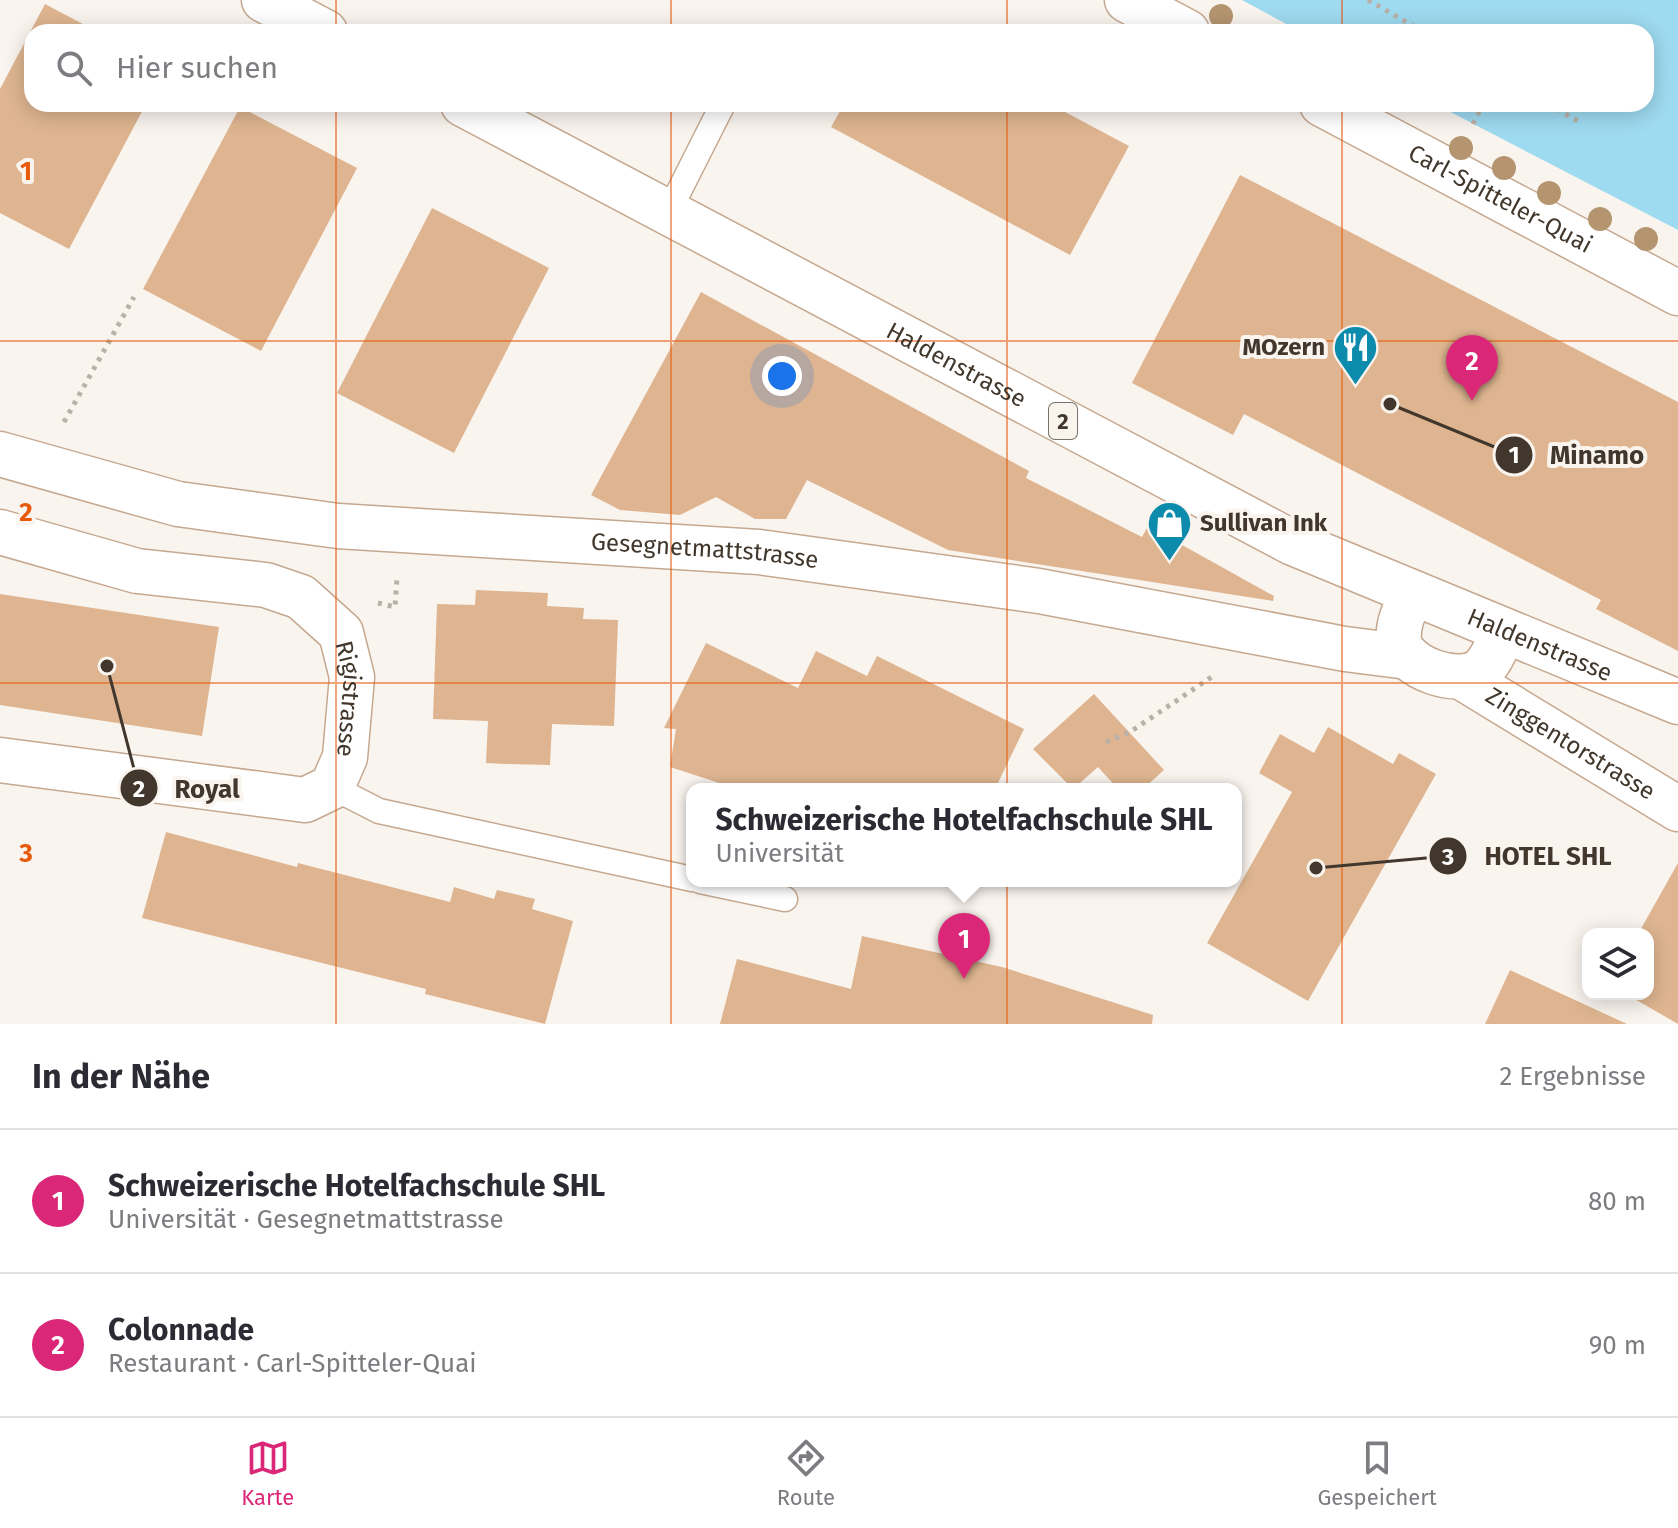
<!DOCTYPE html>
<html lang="de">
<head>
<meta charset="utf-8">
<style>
  :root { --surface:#fff; --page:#f2f2f3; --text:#2b2b33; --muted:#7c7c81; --line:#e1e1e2; --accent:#db2777 }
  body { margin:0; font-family:"Fira Sans",sans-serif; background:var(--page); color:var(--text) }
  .controls { position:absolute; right:24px; bottom:24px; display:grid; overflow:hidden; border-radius:16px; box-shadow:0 4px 20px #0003 }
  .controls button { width:72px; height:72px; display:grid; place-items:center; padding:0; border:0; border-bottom:2px solid var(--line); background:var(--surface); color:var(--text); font:40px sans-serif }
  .you { position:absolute; left:782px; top:376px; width:28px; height:28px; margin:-20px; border:6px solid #fff; border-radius:50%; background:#1a73e8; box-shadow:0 0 0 12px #1a73e833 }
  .badge { display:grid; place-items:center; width:52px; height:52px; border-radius:50%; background:var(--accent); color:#fff; font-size:26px; font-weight:700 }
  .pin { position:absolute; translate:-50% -66px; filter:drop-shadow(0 2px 4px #0008) }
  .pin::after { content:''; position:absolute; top:42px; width:28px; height:24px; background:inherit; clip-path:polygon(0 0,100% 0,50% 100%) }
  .popup { position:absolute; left:686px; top:783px; width:556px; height:104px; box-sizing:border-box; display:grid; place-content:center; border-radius:16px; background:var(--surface); filter:drop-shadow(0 2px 6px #0005); font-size:26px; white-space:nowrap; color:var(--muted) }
  .popup b { font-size:30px; color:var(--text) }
  .popup::after { content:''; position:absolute; left:50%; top:100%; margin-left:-16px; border:16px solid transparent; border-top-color:var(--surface) }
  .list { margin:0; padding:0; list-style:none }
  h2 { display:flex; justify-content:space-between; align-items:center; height:104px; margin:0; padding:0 32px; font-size:34px }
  h2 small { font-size:26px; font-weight:400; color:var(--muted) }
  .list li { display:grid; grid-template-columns:52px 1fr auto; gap:24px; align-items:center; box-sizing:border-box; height:144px; padding:0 32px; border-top:2px solid var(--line) }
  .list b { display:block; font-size:30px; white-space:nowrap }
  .list p { margin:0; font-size:26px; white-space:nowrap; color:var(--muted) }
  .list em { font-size:26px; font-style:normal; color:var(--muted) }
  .icon { flex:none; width:44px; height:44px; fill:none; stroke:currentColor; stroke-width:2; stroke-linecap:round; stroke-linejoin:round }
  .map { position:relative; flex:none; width:1678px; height:1024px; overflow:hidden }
  .search { position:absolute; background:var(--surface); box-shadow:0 4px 20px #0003; left:24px; right:24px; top:24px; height:88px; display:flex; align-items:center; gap:20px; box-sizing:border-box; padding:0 28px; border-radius:24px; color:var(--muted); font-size:30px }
  .sheet { height:392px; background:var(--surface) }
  nav { display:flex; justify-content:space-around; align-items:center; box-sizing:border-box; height:112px; border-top:2px solid var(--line); background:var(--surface); font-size:22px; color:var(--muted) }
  nav a { display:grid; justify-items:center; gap:4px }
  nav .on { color:var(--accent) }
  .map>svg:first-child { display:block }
  .water { fill:#9edaf0 }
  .building { fill:#deb590 }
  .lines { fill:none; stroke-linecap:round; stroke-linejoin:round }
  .lane-casing { stroke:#c5a88f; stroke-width:27 }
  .street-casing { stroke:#c5a88f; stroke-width:47 }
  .primary-casing { stroke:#c5a88f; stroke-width:47 }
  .path { stroke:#b8b1a9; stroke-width:5; stroke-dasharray:4 6; stroke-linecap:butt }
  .lane { stroke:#fff; stroke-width:24 }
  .street { stroke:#fff; stroke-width:44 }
  .primary { stroke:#fff; stroke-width:44 }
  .tree { fill:#b49570 }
  .grid { fill:none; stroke:#e8590c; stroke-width:2; stroke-opacity:0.55 }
  .labels { text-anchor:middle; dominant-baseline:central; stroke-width:8; stroke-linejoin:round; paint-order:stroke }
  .shield { fill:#faf4ef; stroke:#797066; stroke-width:2 }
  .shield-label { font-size:22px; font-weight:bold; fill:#42372c }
  .street-label { font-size:24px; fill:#42372c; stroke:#faf4ef }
  .poi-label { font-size:24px; font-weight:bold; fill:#42372c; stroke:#faf4ef; text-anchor:end }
  .grid-label { font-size:26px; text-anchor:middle; font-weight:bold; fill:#e8590c; stroke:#faf4ef; stroke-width:8; stroke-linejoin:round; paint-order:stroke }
  .leader { fill:none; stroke:#42372c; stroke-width:3 }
  .callout-dot { fill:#42372c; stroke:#faf4ef; stroke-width:3 }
  .mark-label { font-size:24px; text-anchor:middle; font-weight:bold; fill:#fff }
  .callout-label { font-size:26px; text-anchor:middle; font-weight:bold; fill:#42372c; stroke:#faf4ef; stroke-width:8; stroke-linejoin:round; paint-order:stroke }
</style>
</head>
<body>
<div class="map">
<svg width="1678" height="1024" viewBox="0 0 1678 1024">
  <rect width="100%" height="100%" fill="#faf4ef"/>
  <path class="water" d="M 1242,0 L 1678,0 L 1678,230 L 1435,104 L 1646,104 L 1646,32 L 1301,32 Z"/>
  <path class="building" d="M 45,4 L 98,32 L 32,32 L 32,104 L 146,104 L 69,249 L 0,213 L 0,89 Z
    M 844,104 L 1050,104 L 1129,146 L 1070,255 L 831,127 Z
    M 240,107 L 357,168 L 261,351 L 143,289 Z
    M 1240,175 L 1678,402 L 1678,651 L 1596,609 L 1601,600 L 1244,414 L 1233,435 L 1132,383 Z
    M 432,208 L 549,268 L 454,453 L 337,393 Z
    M 701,292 L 1029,471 L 1026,478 L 1142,537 L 1148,526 L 1274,596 L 1273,601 L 948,550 L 807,480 L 786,519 L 755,519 L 716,497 L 680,515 L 620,510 L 591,495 Z
    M 476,590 L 548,593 L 547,606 L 584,608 L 583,619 L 618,620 L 614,726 L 552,724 L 550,765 L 505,764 L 486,763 L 488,721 L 433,719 L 437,604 L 475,605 Z
    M 0,594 L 219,627 L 202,736 L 0,705 Z
    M 706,643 L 798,688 L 816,651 L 867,676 L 877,656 L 1024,729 L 995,789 L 738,789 L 670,767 L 676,729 L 664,728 Z
    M 1094,694 L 1164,770 L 1143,789 L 1118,789 L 1098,767 L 1073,789 L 1033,749 Z
    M 1328,727 L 1393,764 L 1399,753 L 1436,774 L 1308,1001 L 1207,943 L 1292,792 L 1259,773 L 1280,734 L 1314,753 Z
    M 166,832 L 297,867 L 298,863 L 450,902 L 454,887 L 494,899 L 497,890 L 535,899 L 532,909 L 573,921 L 545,1024 L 425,994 L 426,989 L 142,918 Z
    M 1678,863 L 1678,1024 L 1626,994 L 1648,994 L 1648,934 L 1638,934 Z
    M 862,936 L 1002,967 L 1153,1015 L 1152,1024 L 720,1024 L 737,959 L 851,989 Z
    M 1510,970 L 1627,1024 L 1485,1024 Z"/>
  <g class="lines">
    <defs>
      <path id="lane" d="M 669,211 L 723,104
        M 332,787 L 379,811 L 692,879
        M 700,881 L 785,899"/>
      <g id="street">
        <path d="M 1127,0 L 1187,32"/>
        <path id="s1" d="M 1322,104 L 1678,293"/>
        <path id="s2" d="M 0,454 L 178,504 L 338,526 L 759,552 L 1039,591 L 1345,649 L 1408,657"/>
        <path id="s3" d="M 0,532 L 137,571 L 266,585 L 301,597 L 341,633 L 352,677 L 345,757 L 332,787 L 305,800 L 0,760"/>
        <path d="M 1413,593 C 1406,607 1397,623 1399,640 C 1402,668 1461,688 1482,669 C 1493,659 1497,644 1504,631"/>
        <path id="s4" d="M 1463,678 L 1678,809"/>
      </g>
      <g id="primary">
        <path d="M 264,0 L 325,32"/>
        <path id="s5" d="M 463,104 L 1293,543 L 1678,702"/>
      </g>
    </defs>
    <use href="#lane" class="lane-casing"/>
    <use href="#street" class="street-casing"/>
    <use href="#primary" class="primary-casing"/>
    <path class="path" d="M 1368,0 L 1424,32
      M 1548,104 L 1578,121
      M 1473,124 L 1483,104
      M 64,422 L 134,297
      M 378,603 L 395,607 L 397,578
      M 1106,742 L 1130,732 L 1216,674"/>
    <use href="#lane" class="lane"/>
    <use href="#street" class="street"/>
    <use href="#primary" class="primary"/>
  </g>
  <g class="tree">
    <circle cx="1221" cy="16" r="12"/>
    <circle cx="1461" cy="148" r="12"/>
    <circle cx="1504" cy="168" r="12"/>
    <circle cx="1549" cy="193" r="12"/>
    <circle cx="1600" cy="219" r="12"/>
    <circle cx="1646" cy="239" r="12"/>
  </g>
  <path class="grid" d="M 336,0 L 336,32M 671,0 L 671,32M 1007,0 L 1007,32M 1342,0 L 1342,32M 336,104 L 336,1024M 671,104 L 671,1024M 1007,104 L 1007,1024M 1342,104 L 1342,1024M 0,341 L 1678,341M 0,683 L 1678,683"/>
  <defs>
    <symbol id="restaurant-pin" viewBox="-11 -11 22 30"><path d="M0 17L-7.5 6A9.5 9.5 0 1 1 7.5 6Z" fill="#0d8bac" stroke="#faf4ef"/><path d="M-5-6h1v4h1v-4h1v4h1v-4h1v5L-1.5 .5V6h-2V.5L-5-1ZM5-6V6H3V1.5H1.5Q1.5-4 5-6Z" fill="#fff"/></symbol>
    <symbol id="shop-pin" viewBox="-11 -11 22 30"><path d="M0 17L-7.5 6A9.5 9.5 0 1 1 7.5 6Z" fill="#0d8bac" stroke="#faf4ef"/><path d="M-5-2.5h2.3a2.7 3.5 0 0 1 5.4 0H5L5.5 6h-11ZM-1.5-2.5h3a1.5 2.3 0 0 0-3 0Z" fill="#fff"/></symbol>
  </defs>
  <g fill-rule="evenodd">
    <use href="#restaurant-pin" x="1330" y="322" width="51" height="69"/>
    <use href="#shop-pin" x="1144" y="498" width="51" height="69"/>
  </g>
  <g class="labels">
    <rect class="shield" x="1049" y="403" width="28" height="36" rx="6"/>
    <g class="shield-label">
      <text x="1063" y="421">2</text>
    </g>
    <g class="street-label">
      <text stroke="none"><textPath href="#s1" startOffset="202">Carl-Spitteler-Quai</textPath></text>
      <text stroke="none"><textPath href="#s5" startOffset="558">Haldenstrasse</textPath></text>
      <text stroke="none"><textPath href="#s2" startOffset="714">Gesegnetmattstrasse</textPath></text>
      <text stroke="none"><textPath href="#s5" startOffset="1206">Haldenstrasse</textPath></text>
      <text stroke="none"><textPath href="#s3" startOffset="430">Rigistrasse</textPath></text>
      <text stroke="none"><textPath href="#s4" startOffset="126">Zinggentorstrasse</textPath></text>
    </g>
    <g class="poi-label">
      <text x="1325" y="347">MOzern</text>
      <text x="1200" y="523" text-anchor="start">Sullivan Ink</text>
    </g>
  </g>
  <g class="grid-label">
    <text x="26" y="180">1</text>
    <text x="26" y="521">2</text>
    <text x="26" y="862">3</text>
  </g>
  <path class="leader" d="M1390 404L1514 455M107 666L139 788M1316 868L1448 856"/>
  <g class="callout-dot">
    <circle cx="1390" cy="404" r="8"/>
    <circle cx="107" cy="666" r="8"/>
    <circle cx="1316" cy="868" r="8"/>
    <circle cx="1514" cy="455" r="20"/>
    <circle cx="139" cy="788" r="20"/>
    <circle cx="1448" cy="856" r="20"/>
  </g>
  <g class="mark-label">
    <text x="1514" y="463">1</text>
    <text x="139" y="797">2</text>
    <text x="1448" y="865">3</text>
  </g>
  <g class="callout-label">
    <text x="1597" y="464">Minamo</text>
    <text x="207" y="798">Royal</text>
    <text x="1548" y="865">HOTEL SHL</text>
  </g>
</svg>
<div class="controls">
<button><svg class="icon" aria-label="layers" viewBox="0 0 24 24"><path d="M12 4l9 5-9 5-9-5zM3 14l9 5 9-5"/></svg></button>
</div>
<div class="you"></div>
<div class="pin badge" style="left:964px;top:979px">1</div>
<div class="popup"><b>Schweizerische Hotelfachschule SHL</b>Universität</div>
<div class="pin badge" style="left:1472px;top:401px">2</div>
<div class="search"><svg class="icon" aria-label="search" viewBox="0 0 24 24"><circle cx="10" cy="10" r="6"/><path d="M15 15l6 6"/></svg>Hier suchen</div>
</div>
<section class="sheet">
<h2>In der Nähe<small>2 Ergebnisse</small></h2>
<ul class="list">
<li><span class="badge">1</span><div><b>Schweizerische Hotelfachschule SHL</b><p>Universität · Gesegnetmattstrasse</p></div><em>80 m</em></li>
<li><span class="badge">2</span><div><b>Colonnade</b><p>Restaurant · Carl-Spitteler-Quai</p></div><em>90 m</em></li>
</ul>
</section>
<nav>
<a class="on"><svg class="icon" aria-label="map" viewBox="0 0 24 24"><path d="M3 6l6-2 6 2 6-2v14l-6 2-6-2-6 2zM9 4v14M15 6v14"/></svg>Karte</a>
<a><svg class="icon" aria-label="directions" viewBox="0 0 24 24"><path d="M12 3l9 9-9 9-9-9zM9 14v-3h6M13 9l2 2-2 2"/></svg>Route</a>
<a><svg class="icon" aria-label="saved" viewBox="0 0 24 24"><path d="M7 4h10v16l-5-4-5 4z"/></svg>Gespeichert</a>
</nav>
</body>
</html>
